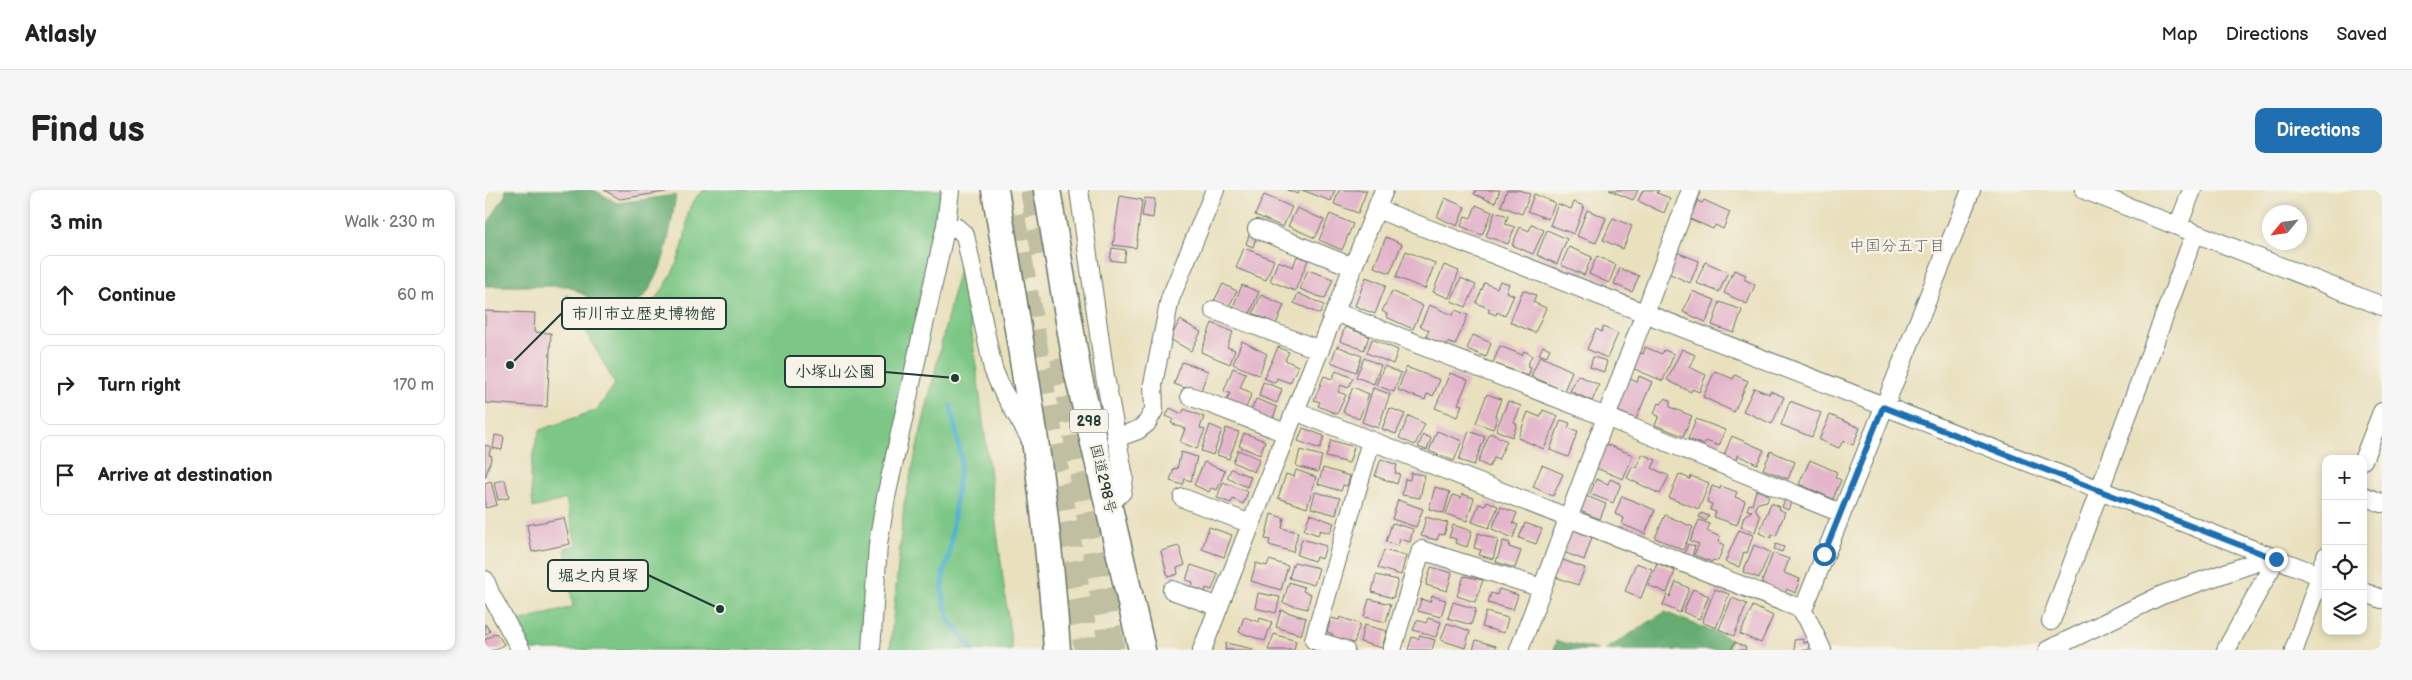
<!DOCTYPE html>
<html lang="en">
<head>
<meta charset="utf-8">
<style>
  :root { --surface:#fff; --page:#f6f6f6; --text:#222; --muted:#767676; --line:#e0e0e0; --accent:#1f6fb2 }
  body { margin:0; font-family:"Balsamiq Sans","Klee One",sans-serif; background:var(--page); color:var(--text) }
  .controls { position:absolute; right:15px; bottom:15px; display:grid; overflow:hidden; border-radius:10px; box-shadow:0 2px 8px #0003 }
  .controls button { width:45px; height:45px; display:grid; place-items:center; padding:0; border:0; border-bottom:1px solid var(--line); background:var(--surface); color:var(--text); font:25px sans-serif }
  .compass { position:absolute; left:1777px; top:15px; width:45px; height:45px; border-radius:50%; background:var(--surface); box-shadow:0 2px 8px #0003; rotate:241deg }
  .stop { position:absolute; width:15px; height:15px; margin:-11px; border:4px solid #1f6fb2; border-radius:50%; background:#fff }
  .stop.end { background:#1f6fb2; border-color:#fff; box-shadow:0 1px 5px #0008 }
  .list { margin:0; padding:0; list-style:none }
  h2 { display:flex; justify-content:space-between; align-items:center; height:65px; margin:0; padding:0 20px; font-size:21px }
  h2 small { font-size:16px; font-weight:400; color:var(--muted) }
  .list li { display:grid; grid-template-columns:32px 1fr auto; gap:15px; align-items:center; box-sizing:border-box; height:80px; margin:0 10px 10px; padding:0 10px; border:1px solid var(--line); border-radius:10px }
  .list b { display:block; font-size:19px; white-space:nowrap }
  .list em { font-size:16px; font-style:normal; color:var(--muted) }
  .icon { flex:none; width:28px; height:28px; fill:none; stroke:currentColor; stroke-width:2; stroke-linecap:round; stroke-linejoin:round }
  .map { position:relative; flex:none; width:1897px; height:460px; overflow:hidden; border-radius:10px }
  header { display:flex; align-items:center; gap:30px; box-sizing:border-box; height:70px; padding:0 25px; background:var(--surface); border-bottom:1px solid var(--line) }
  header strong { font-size:24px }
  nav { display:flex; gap:28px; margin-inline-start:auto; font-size:18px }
  .intro { display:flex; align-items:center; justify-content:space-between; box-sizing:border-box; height:120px; padding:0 30px }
  h1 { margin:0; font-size:35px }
  .button { padding:12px 22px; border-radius:10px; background:var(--accent); color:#fff; font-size:18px; font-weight:700 }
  main { display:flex; gap:30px; padding:0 30px }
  aside { flex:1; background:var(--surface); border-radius:10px; box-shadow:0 2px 8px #0003 }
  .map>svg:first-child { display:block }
  .green { fill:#7cc785; stroke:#4e825c }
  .forest { fill:#65ac72; stroke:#427453 }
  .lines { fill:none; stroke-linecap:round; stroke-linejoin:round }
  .stream { stroke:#52b3d0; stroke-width:5 }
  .building { fill:#e3b4ca }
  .highway-tunnel { stroke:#c1bfa2; stroke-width:26; stroke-dasharray:26 13; stroke-linecap:butt }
  .minor-casing { stroke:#667664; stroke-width:20 }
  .highway-casing { stroke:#667664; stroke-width:29 }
  .minor { stroke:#fff; stroke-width:18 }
  .highway { stroke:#fff; stroke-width:26 }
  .route { stroke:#1f6fb2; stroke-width:6 }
  .labels { text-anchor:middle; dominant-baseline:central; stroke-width:5; stroke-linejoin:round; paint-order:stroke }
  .shield { fill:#f7f3e8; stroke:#60746a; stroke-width:1 }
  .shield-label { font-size:14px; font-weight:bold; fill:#1f3d34 }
  .street-label { font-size:15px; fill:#1f3d34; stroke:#f7f3e8 }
  .neighbourhood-label { font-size:16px; fill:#646768; stroke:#f7f3e8 }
  .leader { fill:none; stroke:#1f3d34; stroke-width:2 }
  .callout-dot { fill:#1f3d34; stroke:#f7f3e8; stroke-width:2 }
  .callout { fill:#f7f3e8; stroke:#1f3d34; stroke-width:2 }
  .callout-label { font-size:16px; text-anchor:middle; font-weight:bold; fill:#1f3d34 }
</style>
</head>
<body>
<header>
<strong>Atlasly</strong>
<nav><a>Map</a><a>Directions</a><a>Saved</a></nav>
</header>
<div class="intro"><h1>Find us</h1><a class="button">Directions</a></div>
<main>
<aside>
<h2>3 min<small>Walk · 230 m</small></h2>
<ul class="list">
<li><svg class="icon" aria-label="ahead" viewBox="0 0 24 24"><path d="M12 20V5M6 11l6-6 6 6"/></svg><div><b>Continue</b></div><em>60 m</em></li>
<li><svg class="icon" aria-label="right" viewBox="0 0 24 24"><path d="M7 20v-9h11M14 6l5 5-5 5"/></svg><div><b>Turn right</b></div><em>170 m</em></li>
<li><svg class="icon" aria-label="arrive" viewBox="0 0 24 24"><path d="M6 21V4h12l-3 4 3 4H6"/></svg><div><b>Arrive at destination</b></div></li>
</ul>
</aside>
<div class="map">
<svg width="1897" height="460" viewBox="0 0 1897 460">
  <rect width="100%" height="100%" fill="#f7f3e8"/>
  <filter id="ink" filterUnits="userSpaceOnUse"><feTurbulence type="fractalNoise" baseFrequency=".02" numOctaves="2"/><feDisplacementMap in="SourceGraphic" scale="10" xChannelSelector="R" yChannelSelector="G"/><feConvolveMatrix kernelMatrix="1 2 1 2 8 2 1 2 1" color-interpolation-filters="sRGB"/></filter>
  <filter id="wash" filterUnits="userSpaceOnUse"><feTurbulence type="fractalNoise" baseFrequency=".0096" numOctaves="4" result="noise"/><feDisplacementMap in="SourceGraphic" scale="20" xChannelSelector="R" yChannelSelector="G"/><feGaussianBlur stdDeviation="1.12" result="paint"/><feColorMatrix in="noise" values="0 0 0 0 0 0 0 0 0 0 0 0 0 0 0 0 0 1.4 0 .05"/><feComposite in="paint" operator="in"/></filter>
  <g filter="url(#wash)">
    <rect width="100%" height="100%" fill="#e9e0bd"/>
    <path class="green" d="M 220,0 L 457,0 L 378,460 L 45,460 L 29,433 L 88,417 L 80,358 L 91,355 L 81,309 L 48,318 C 45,286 44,270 55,240 L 112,220 L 130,194 L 81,105 L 127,132 L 135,133 C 170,121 188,88 198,55 C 204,34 198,13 220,0 Z
      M 477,65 L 527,460 L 405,460 L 419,314 Z"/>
    <path class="forest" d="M 20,0 L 109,0 L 132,13 L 191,5 C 184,43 178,116 129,123 L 84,96 L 0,96 L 0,38 L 21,4 Z
      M 1180,422 L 1246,449 L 1242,460 L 1120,460 Z
      M 1071,451 L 1113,460 L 1069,460 Z"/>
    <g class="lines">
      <path class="stream" d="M 466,216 L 476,268 L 464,366 L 459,382 L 457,400 L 463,428 L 487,460"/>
    </g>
    <g id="blocks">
      <path class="building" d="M 119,0 L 186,0 L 186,1 L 135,9 Z
        M 802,0 L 815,0 L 813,4 Z
        M 817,0 L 850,0 L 846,11 Z
        M 854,0 L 882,0 L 873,23 L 849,14 Z
        M 991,0 L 1015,0 L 1010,13 L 989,4 Z
        M 1022,0 L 1034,0 L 1045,4 L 1037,24 L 1016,16 Z
        M 1124,0 L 1153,0 L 1148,10 Z
        M 1158,0 L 1174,0 L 1172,3 L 1185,8 L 1179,23 L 1153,11 Z
        M 1049,4 L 1070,13 L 1063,29 L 1043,21 Z
        M 779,5 L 807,17 L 798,37 L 770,25 Z
        M 635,6 L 657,10 L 651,58 L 628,55 Z
        M 660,8 L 670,9 L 668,28 L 657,26 Z
        M 960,8 L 980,17 L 972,36 L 952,27 Z
        M 1211,10 L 1217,13 L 1219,10 L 1245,22 L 1238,39 L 1230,35 L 1228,39 L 1203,28 Z
        M 1089,12 L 1099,16 L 1089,44 L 1065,35 L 1073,14 L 1086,19 Z
        M 991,15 L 1007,22 L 997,45 L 976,36 L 980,26 L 986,28 Z
        M 812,18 L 839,30 L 830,48 L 803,36 Z
        M 1102,20 L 1121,28 L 1111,53 L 1092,46 Z
        M 1010,22 L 1023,26 L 1020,34 L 1030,37 L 1023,54 L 1001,46 Z
        M 845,24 L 868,34 L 857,60 L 834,50 Z
        M 1128,28 L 1147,36 L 1138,59 L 1118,50 Z
        M 1047,34 L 1059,40 L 1048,64 L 1027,55 L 1035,37 L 1044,41 Z
        M 1062,40 L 1082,49 L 1072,74 L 1052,65 Z
        M 764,45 L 771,48 L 768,57 L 761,54 Z
        M 901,47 L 917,54 L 905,83 L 889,77 Z
        M 1084,57 L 1107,67 L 1099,85 L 1076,75 Z
        M 627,58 L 641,60 L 639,72 L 625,70 Z
        M 759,58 L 789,70 L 781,90 L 751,78 Z
        M 921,61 L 950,73 L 940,99 L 911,87 Z
        M 1189,61 L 1214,71 L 1205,93 L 1181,82 Z
        M 812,66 L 823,70 L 810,101 L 785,91 L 793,71 L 808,77 Z
        M 1112,66 L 1131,75 L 1124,93 L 1104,84 Z
        M 1220,72 L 1243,82 L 1234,102 L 1211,93 Z
        M 959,75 L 974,81 L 964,108 L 948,102 Z
        M 1135,78 L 1154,86 L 1147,102 L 1129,94 Z
        M 823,80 L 848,89 L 840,109 L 815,99 Z
        M 1249,80 L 1261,85 L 1259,89 L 1270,95 L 1262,114 L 1239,103 Z
        M 881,87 L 901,95 L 890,124 L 870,116 Z
        M 976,88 L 991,95 L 981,117 L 966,111 Z
        M 1015,91 L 1024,94 L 1021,102 L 1029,105 L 1020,126 L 1012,122 L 1011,125 L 1003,122 L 1005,119 L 991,113 L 1000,93 L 1012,98 Z
        M 738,94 L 752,101 L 743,118 L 729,111 Z
        M 757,95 L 774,102 L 764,126 L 747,119 Z
        M 1038,100 L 1051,105 L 1048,112 L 1061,118 L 1050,143 L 1025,132 Z
        M 907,101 L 938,116 L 928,139 L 901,127 L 902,124 L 897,121 Z
        M 1207,101 L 1230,110 L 1221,132 L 1198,122 Z
        M 813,103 L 839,115 L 835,124 L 809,113 Z
        M 776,105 L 799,115 L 791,134 L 768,123 Z
        M 1235,112 L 1257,120 L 1249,143 L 1227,135 Z
        M 944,115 L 968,125 L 970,120 L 983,125 L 970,155 L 962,152 L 961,155 L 941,147 L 944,140 L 935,136 Z
        M 0,121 L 50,123 L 49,142 L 66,143 L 62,217 L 0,213 Z
        M 695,130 L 716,142 L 706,161 L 685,149 Z
        M 727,133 L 748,142 L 742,157 L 750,160 L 745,174 L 716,162 Z
        M 860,137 L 884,146 L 879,160 L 855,151 Z
        M 1118,137 L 1133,144 L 1122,168 L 1102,159 L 1111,139 L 1117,142 Z
        M 988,145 L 1006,153 L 1001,167 L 982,159 Z
        M 887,149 L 913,160 L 908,174 L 882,163 Z
        M 757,151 L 782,164 L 774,185 L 748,174 Z
        M 852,156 L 877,166 L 871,182 L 846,172 Z
        M 1015,156 L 1037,165 L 1039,161 L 1047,165 L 1042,177 L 1046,178 L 1043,186 L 1008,173 Z
        M 1058,156 L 1065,159 L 1061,167 L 1054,164 Z
        M 793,157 L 804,162 L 800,170 L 813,176 L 805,193 L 792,188 L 790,193 L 779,188 Z
        M 1160,157 L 1177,164 L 1179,160 L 1189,164 L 1178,191 L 1147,178 L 1153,162 L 1158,164 Z
        M 1197,159 L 1210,165 L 1204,177 L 1221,185 L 1214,202 L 1207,199 L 1206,202 L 1182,190 Z
        M 1055,166 L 1087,181 L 1079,201 L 1046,186 Z
        M 1108,167 L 1122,171 L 1119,182 L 1105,177 Z
        M 879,168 L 896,175 L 889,194 L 871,187 Z
        M 697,172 L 723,181 L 715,203 L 689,194 Z
        M 899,176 L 916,183 L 909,202 L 891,195 Z
        M 921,177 L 955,190 L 948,206 L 942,204 L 940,210 L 913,200 Z
        M 748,178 L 761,183 L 755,198 L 767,203 L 761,218 L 742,210 L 745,203 L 739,201 Z
        M 851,181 L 868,188 L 863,198 L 856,195 L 853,202 L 861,205 L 852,224 L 833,216 L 835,212 L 829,210 L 839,186 L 847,189 Z
        M 1230,181 L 1248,189 L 1250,185 L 1263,191 L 1249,222 L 1218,207 Z
        M 965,183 L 983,190 L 973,214 L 977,215 L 972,227 L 950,218 Z
        M 1093,185 L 1114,195 L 1107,211 L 1085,201 Z
        M 1154,186 L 1167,192 L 1151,229 L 1130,220 L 1143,188 L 1152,192 Z
        M 778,192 L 797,199 L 792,213 L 774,206 Z
        M 868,197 L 884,204 L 874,229 L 858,222 Z
        M 888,198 L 905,204 L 893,238 L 877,232 Z
        M 1269,198 L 1284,204 L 1285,201 L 1299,207 L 1287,234 L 1258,221 Z
        M 1002,204 L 1016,209 L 1010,226 L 1013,227 L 1008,239 L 991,233 Z
        M 1181,208 L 1185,211 L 1185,217 L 1207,226 L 1198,246 L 1170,235 L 1174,226 L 1169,224 L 1173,213 L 1176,214 Z
        M 771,209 L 792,217 L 787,231 L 765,223 Z
        M 1023,211 L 1036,216 L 1029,232 L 1032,234 L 1027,247 L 1011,240 Z
        M 1305,211 L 1336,223 L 1327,247 L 1296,235 Z
        M 685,218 L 697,224 L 699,219 L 719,227 L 715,238 L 720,240 L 712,259 L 695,252 L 700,239 L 686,233 L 688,229 L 681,226 Z
        M 905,218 L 920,224 L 911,244 L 897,239 Z
        M 1058,220 L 1073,226 L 1059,259 L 1033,248 L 1043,222 L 1055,227 Z
        M 1345,225 L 1375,238 L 1368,255 L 1358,251 L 1354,258 L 1334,250 Z
        M 924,226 L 940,234 L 930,255 L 914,248 Z
        M 1211,229 L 1240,240 L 1234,256 L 1221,251 L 1219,255 L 1203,249 Z
        M 1076,230 L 1085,233 L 1083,238 L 1093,241 L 1083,267 L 1065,260 Z
        M 725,235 L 737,240 L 728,265 L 716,261 Z
        M 741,238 L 754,242 L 744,269 L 732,265 Z
        M 818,238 L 839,246 L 835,259 L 813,251 Z
        M 952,241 L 977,251 L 969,271 L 944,261 Z
        M 984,241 L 1000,247 L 989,275 L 974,270 Z
        M 759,243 L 780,251 L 775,265 L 754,256 Z
        M 1005,243 L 1022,251 L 1013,270 L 1009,268 L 1004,277 L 993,272 Z
        M 10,245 L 19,247 L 17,260 L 8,258 Z
        M 938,245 L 946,248 L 942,260 L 933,257 Z
        M 1247,246 L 1279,260 L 1272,274 L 1252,265 L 1251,270 L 1239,265 Z
        M 846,250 L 869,257 L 864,273 L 841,267 Z
        M 1116,252 L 1148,265 L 1138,289 L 1106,276 Z
        M 0,255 L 6,257 L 4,265 L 7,266 L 0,288 Z
        M 753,260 L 775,269 L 769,282 L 748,272 Z
        M 815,260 L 837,266 L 833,282 L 811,276 Z
        M 1286,261 L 1310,272 L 1303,289 L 1278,279 Z
        M 696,262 L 712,267 L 706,291 L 700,289 L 698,295 L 685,291 L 689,278 L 692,279 Z
        M 1157,264 L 1171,270 L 1167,278 L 1184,286 L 1175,304 L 1142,288 L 1148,276 L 1151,278 Z
        M 896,269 L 912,275 L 910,283 L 915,284 L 912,294 L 890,286 Z
        M 1325,270 L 1352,282 L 1350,287 L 1356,290 L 1348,309 L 1314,294 Z
        M 719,272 L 740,281 L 732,300 L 726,298 L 724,302 L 709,295 Z
        M 1057,275 L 1078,284 L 1068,306 L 1048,297 Z
        M 838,278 L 865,286 L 862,296 L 858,295 L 856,301 L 833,294 Z
        M 746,279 L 766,287 L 762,297 L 742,288 Z
        M 811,280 L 831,287 L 822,318 L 793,308 L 801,284 L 809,287 Z
        M 926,283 L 940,285 L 935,308 L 917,305 L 920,289 L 925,290 Z
        M 1194,284 L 1205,289 L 1206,286 L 1224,293 L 1214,319 L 1184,308 Z
        M 1111,289 L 1123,294 L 1125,289 L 1136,294 L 1128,313 L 1105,304 Z
        M 20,290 L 24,308 L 13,310 L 9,292 Z
        M 6,291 L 12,315 L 0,318 L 0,293 Z
        M 738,292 L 763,302 L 758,314 L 748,309 L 746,313 L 732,308 Z
        M 1227,296 L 1235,299 L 1236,296 L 1252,302 L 1250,307 L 1260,311 L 1252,335 L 1229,327 L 1231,322 L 1225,320 L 1227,314 L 1222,312 Z
        M 950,297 L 965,302 L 959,323 L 944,319 Z
        M 1271,300 L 1284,305 L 1282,311 L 1273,313 L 1270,318 L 1275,327 L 1270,342 L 1256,337 L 1259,326 L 1267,321 L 1262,320 L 1264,314 L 1267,315 Z
        M 830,302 L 855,308 L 851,325 L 826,318 Z
        M 977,304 L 989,308 L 982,331 L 961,324 L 968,305 L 976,308 Z
        M 1096,304 L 1121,314 L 1115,329 L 1090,319 Z
        M 1302,305 L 1308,308 L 1303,320 L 1297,317 Z
        M 1137,306 L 1170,320 L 1160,344 L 1137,334 L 1139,328 L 1130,324 Z
        M 913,310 L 938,319 L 931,337 L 907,329 Z
        M 1002,311 L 1013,316 L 1004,338 L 987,332 L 994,314 L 1000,316 Z
        M 1286,313 L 1294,316 L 1293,319 L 1300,322 L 1291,346 L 1287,344 L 1286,348 L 1274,343 Z
        M 1016,317 L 1032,323 L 1028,333 L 1033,335 L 1028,348 L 1007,339 Z
        M 1216,323 L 1224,326 L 1221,331 L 1214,327 Z
        M 786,324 L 799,328 L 797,338 L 813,342 L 808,362 L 784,355 L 785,350 L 780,349 Z
        M 825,324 L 849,333 L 845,343 L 835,340 L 833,345 L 819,340 Z
        M 1180,325 L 1208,337 L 1198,360 L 1170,348 Z
        M 941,327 L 963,333 L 959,345 L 954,344 L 952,350 L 936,346 Z
        M 79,328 L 85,354 L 47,362 L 42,335 Z
        M 1214,330 L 1225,334 L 1222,341 L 1235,347 L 1233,352 L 1239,355 L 1233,371 L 1228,370 L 1227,372 L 1209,365 L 1214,354 L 1205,351 Z
        M 907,333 L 928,339 L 925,352 L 915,349 L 913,356 L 901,352 Z
        M 1040,333 L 1057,339 L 1051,354 L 1034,348 Z
        M 968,335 L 987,341 L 982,357 L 970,353 L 971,349 L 964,347 Z
        M 724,337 L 747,345 L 739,367 L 717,359 Z
        M 1082,337 L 1107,347 L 1099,370 L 1073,360 Z
        M 1254,340 L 1268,345 L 1262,363 L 1259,362 L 1254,377 L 1240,372 Z
        M 993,343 L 1013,350 L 1008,369 L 994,365 L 996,360 L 989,358 Z
        M 817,349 L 841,356 L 837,369 L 831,367 L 829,371 L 812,365 Z
        M 1018,351 L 1025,353 L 1024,357 L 1036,361 L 1030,378 L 1011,372 Z
        M 1203,354 L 1210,356 L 1207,367 L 1199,364 Z
        M 1291,354 L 1299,357 L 1297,362 L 1289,359 Z
        M 1269,355 L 1285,362 L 1274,388 L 1258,382 Z
        M 694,356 L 700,375 L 692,378 L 693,384 L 683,387 L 676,361 Z
        M 899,360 L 921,366 L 916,385 L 893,378 Z
        M 1288,363 L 1304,369 L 1299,383 L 1315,389 L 1310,403 L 1302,399 L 1300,403 L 1276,394 Z
        M 1072,368 L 1100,378 L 1093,395 L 1065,385 Z
        M 784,370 L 803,376 L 796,400 L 766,391 L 771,373 L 782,376 Z
        M 809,372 L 834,378 L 829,395 L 804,388 Z
        M 1151,373 L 1167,379 L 1156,408 L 1140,401 Z
        M 1172,373 L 1190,381 L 1182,403 L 1163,395 Z
        M 706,375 L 733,384 L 727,400 L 721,398 L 720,402 L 707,397 L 708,392 L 701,390 Z
        M 946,377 L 967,383 L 962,401 L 941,395 Z
        M 891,385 L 913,390 L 908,408 L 887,402 Z
        M 979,386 L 998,390 L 990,412 L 972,406 Z
        M 804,392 L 819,397 L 818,401 L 826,404 L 822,419 L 798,413 Z
        M 1191,392 L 1204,398 L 1195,423 L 1178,415 L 1182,405 L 1185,407 Z
        M 1014,399 L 1033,405 L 1028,420 L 1003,413 L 1006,403 L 1012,405 Z
        M 1208,399 L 1224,406 L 1214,429 L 1198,422 Z
        M 1230,399 L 1244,404 L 1231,438 L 1217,432 Z
        M 773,403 L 795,407 L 791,423 L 770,418 Z
        M 947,406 L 961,410 L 956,427 L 933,421 L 936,409 L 945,412 Z
        M 1247,408 L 1262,414 L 1249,446 L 1234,439 Z
        M 884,409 L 906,414 L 901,432 L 879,427 Z
        M 968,412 L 991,419 L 986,435 L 963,428 Z
        M 1268,416 L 1288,426 L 1276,453 L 1255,444 Z
        M 796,420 L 821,428 L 816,445 L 791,437 Z
        M 1001,422 L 1023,428 L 1019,443 L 997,437 Z
        M 759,427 L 774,432 L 775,428 L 787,432 L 780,451 L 754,442 Z
        M 855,427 L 875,434 L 869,453 L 847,447 L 848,444 L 842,442 L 846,428 L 854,430 Z
        M 943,428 L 956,432 L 951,447 L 928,440 L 932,430 L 941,433 Z
        M 962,433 L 985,441 L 980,458 L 956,450 Z
        M 0,434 L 5,441 L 0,445 Z
        M 879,435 L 902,441 L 897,458 L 875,452 Z
        M 11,443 L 19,454 L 11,460 L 0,460 L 0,450 Z
        M 789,444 L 811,451 L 809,460 L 783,460 Z
        M 935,445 L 950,450 L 947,460 L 923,460 L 927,447 L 933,449 Z
        M 1318,449 L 1318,453 L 1324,452 L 1324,460 L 1310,460 L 1309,450 Z
        M 991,450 L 1011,456 L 1010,460 L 988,460 Z
        M 1250,452 L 1261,457 L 1260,460 L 1246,460 Z
        M 741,453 L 768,459 L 768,460 L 740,460 Z"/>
    </g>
  </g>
  <g filter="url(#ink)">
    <use href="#blocks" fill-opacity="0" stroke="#667664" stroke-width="1"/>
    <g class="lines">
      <path class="highway-tunnel" d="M 548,0 L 561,73
        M 527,25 L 602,460
        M 578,168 L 627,460"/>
      <defs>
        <path id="minor" d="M 594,0 L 620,187 L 639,287 L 637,302 L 624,314
          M 1600,0 L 1897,116
          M 892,19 L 1841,388
          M 461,35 L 472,38 L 480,45 L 508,179 L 516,198 L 545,248
          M 1693,36 L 1707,0
          M 772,39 L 868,77
          M 729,120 L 835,160
          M 850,122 L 1121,227 L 1356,323
          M 705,206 L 801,243
          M 810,221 L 1314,418 L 1322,428 L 1337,460
          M 631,248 L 653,240 L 662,233 L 669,220 L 668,194 L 685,109 L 730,0
          M 1878,270 L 1897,222
          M 1878,306 L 1897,313
          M 698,308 L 766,334
          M 1833,384 L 1841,366
          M 0,390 L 5,403 L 36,460
          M 687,400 L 734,417
          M 1878,402 L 1897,409
          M 1318,420 L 1486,0
          M 1566,431 L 1710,43
          M 386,460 L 393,354 L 401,307 L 461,35 L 465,0
          M 717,460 L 810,221 L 899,0
          M 860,460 L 829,450 L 886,251
          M 907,460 L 936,360 L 1057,398
          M 1034,460 L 1206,0
          M 1563,460 L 1677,405 L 1786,367
          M 1741,460 L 1791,369
          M 1809,460 L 1835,386"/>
        <path id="highway" d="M 510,0 C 536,153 562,305 572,460
          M 562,0 L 593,184 L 657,460"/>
      </defs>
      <use href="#minor" class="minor-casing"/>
      <use href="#highway" class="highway-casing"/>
      <use href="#minor" class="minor"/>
      <use href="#highway" class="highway"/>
    </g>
  </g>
  <g class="lines" filter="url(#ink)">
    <path class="route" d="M 1339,364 L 1398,217 L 1791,369"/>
  </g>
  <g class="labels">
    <rect class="shield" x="585" y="219.5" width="38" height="23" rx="4"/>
    <g class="shield-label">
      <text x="604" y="231">298</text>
    </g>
    <g class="street-label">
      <text transform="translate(618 289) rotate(77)">国道298号</text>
    </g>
    <g class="neighbourhood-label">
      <text x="1412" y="56">中国分五丁目</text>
    </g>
  </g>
  <path class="leader" d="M25 175L77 123M470 188L400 182M235 419L163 385"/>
  <g class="callout-dot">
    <circle cx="25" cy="175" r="5"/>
    <circle cx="470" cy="188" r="5"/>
    <circle cx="235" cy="419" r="5"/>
  </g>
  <g class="callout">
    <rect x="77" y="108" width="164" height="31" rx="5"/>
    <rect x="300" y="166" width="100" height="31" rx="5"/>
    <rect x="63" y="370" width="100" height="31" rx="5"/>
  </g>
  <g class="callout-label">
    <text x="159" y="129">市川市立歴史博物館</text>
    <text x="350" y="187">小塚山公園</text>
    <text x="113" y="391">堀之内貝塚</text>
  </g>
</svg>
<div class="controls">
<button>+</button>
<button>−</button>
<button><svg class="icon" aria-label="locate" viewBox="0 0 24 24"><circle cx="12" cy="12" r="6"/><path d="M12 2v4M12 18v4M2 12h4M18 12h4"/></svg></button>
<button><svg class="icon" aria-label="layers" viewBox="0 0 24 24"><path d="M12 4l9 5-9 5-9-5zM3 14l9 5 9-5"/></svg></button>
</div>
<svg class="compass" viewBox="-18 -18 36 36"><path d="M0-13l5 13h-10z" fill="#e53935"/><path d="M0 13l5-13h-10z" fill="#767676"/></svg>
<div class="stop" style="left:1339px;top:364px"></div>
<div class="stop end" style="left:1791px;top:369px"></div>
</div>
</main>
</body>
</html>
